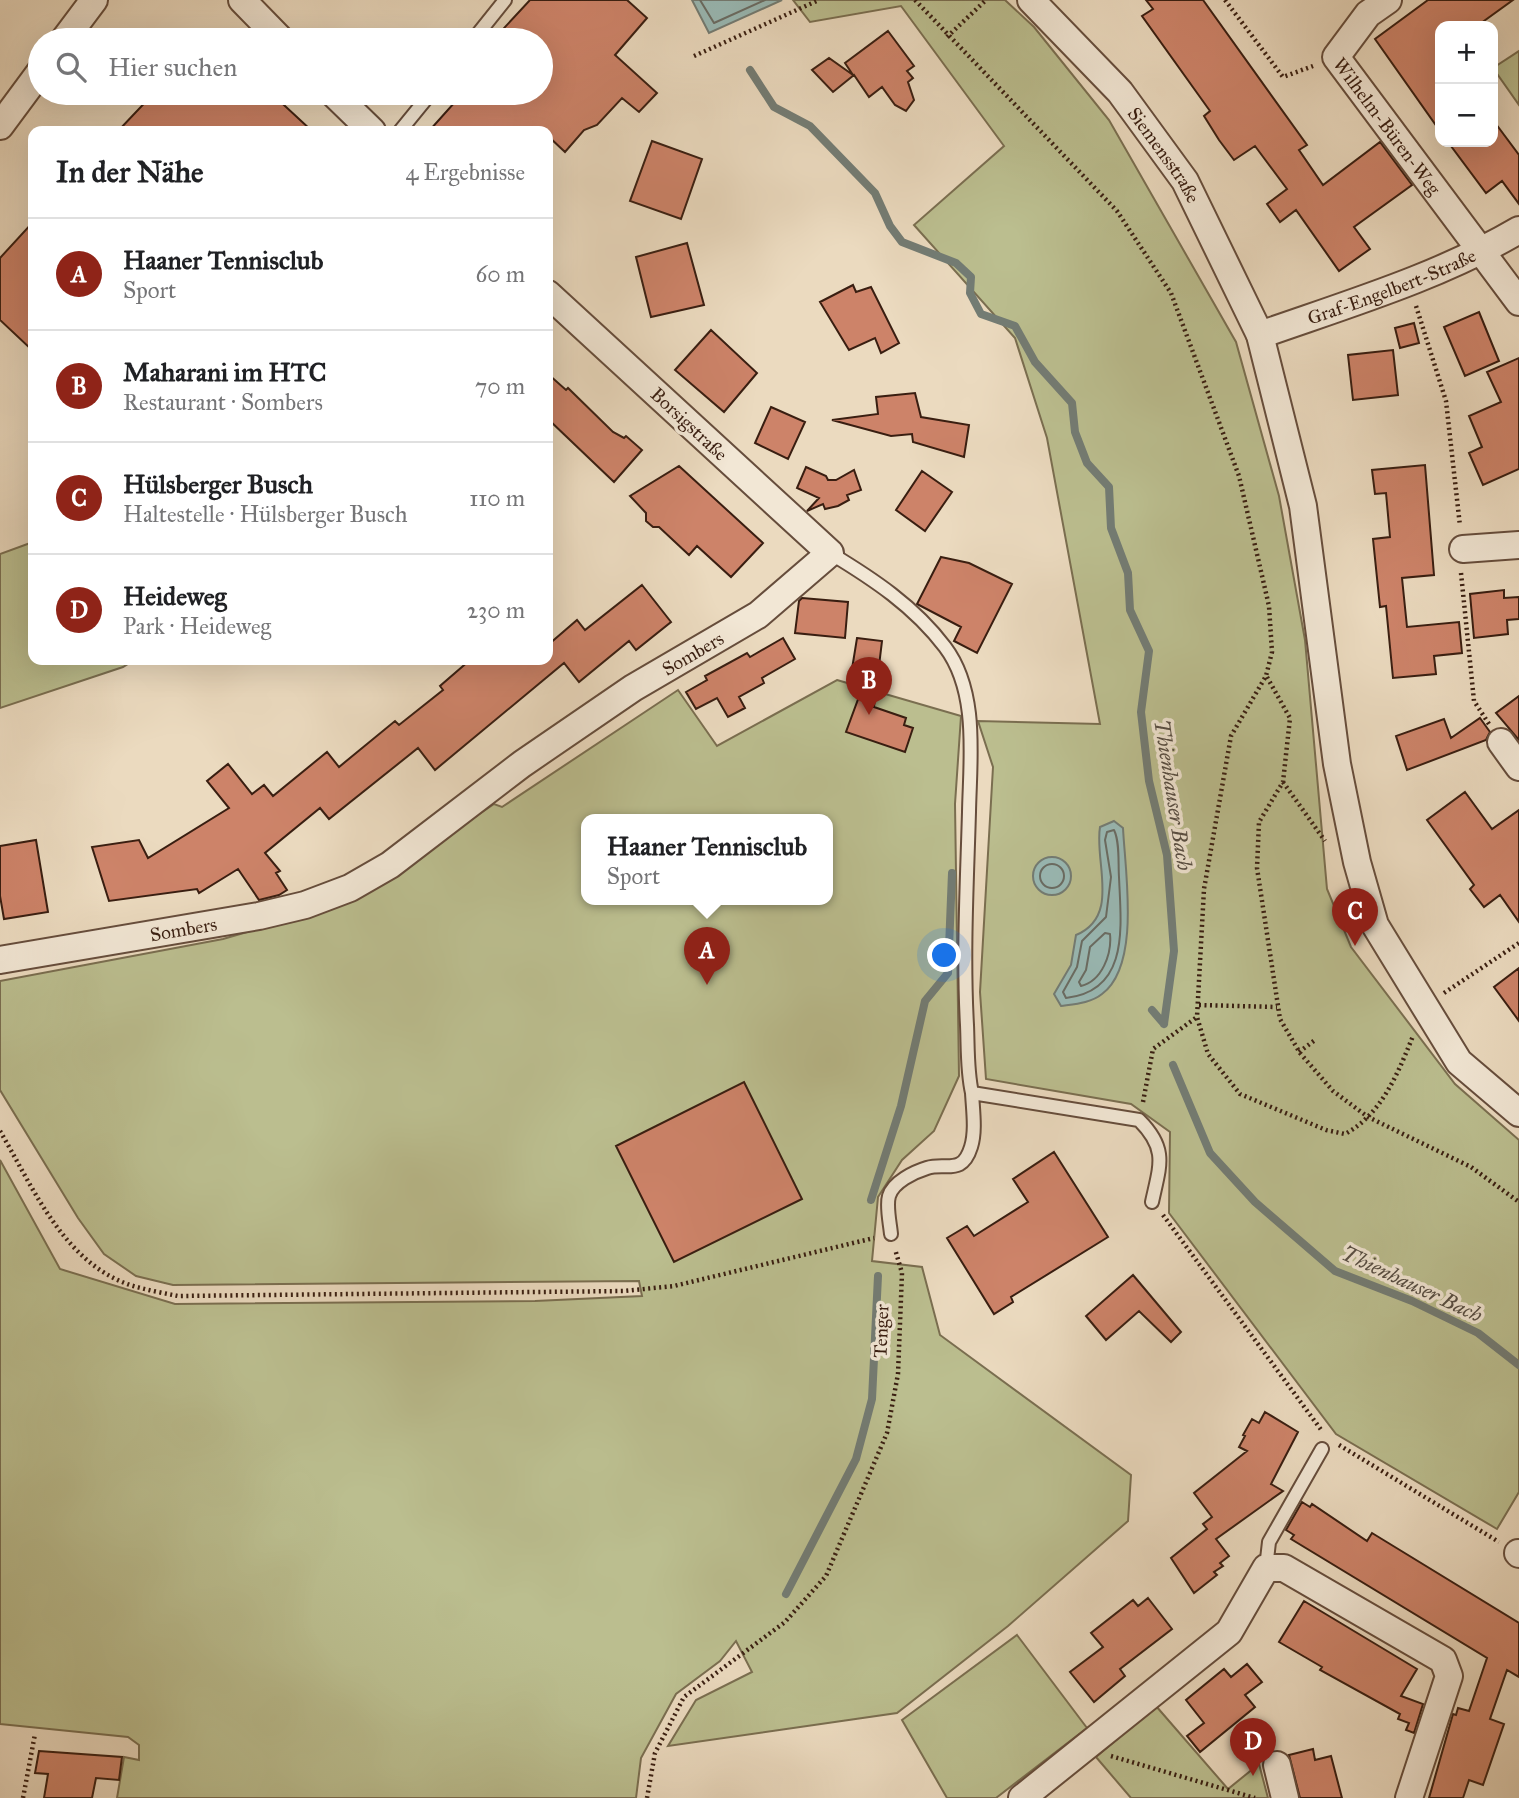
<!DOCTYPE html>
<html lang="de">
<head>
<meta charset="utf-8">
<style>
  :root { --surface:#fff; --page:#f2f2f2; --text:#202124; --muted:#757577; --line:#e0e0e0; --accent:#8f2418 }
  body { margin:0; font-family:"IM FELL Great Primer",serif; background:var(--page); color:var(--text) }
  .controls { position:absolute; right:21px; top:21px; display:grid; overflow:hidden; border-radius:14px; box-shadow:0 7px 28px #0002 }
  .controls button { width:63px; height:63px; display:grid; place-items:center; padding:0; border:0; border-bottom:2px solid var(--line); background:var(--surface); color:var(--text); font:35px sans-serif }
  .you { position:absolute; left:945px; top:956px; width:24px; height:24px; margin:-18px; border:5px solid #fff; border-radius:50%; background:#1a73e8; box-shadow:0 0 0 10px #1a73e833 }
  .badge { display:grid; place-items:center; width:46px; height:46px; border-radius:50%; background:var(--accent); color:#fff; font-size:23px; font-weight:700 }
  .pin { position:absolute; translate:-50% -58px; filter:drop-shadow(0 2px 4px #0008) }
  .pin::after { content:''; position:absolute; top:37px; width:24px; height:21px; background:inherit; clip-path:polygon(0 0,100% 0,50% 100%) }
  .popup { position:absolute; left:581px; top:814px; width:252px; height:91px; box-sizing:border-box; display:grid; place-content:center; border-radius:14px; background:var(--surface); filter:drop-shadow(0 2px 5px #0005); font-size:23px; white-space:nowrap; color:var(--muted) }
  .popup b { font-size:26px; color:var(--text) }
  .popup::after { content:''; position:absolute; left:50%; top:100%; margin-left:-14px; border:14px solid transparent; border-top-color:var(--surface) }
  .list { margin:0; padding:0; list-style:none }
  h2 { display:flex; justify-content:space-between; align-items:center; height:91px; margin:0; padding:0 28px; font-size:30px }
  h2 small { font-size:23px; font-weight:400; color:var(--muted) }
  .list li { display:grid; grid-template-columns:46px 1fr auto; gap:21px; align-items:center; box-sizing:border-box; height:112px; padding:0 28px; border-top:2px solid var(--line) }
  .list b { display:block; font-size:26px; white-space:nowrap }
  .list p { margin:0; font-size:23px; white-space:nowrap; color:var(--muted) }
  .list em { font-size:23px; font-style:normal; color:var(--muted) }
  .icon { flex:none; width:38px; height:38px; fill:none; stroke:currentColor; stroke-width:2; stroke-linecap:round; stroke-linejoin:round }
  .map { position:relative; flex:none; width:1519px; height:1798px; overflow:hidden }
  .search { position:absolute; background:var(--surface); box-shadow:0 7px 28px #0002; left:28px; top:28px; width:525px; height:77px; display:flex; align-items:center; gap:18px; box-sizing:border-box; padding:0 24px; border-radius:38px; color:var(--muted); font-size:26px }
  .panel { position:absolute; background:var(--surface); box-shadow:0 7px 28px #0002; left:28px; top:126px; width:525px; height:539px; border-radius:14px }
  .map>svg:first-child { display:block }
  .green { fill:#bbbe8f; stroke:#7a6e50; stroke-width:2; fill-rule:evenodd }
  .water { fill:#99bab6; stroke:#737c74; stroke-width:2 }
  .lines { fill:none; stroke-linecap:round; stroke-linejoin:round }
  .shore { stroke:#696c64; stroke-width:2 }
  .stream { stroke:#737c74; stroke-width:8 }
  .building { fill:#cd8369; stroke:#391e11; stroke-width:2 }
  .lane-casing { stroke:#664d3c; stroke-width:16 }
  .street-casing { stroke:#664d3c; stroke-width:30 }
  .path { stroke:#391e11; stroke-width:4.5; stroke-dasharray:2 3.5; stroke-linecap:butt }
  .lane { stroke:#f2e7d5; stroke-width:12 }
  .street { stroke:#f2e7d5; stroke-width:26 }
  .labels { text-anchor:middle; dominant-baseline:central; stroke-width:7; stroke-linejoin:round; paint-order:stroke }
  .street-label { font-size:19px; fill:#391e11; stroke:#f2e7d5 }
  .water-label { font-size:21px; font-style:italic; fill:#564d43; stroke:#f2e7d5 }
</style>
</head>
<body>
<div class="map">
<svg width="1519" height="1798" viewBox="0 0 1519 1798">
  <rect width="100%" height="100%" fill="#ebdabf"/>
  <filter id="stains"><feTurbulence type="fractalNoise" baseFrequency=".00286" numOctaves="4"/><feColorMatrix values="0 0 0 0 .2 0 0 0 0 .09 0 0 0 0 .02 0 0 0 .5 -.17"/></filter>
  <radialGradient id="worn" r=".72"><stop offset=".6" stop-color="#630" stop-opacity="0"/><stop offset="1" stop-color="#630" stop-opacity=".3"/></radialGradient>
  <path class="green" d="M 793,0 L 1005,0 L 1034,27 L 1109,120 L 1236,342 L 1279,496 L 1305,640 L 1327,889 L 1351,947 L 1455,1084 L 1519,1140 L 1519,1492 L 1497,1529 L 1336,1434 L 1169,1213 L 1170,1132 L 1131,1104 L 986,1079 L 980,992 L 993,767 L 978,721 L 1100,724 L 1047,438 L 1015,338 L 914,225 L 1004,146 L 901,6 L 810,22 Z
    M 1519,51 L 1519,105 L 1493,68 Z
    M 33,542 L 33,660 L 134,660 L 123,667 L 0,708 L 0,554 Z
    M 837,680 L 961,716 L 955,804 L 959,1076 L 934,1131 L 902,1160 L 878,1197 L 872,1261 L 922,1267 L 940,1335 L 1131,1475 L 1128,1521 L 1008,1626 L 897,1713 L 668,1746 L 696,1700 L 752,1672 L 736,1641 L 720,1661 L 676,1694 L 641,1758 L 636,1798 L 117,1798 L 124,1757 L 139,1760 L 139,1745 L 128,1737 L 0,1724 L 0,1160 L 60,1269 L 175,1304 L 535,1301 L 642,1296 L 639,1281 L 173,1285 L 136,1276 L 104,1254 L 78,1218 L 0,1090 L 0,981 L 223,939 L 350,902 L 494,804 L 502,807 L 678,690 L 717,746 ZM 586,819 L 828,819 L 828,899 L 586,899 Z
    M 1017,1635 L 1087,1728 L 996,1798 L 947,1798 L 902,1720 Z
    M 1156,1706 L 1228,1789 L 1259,1764 L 1268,1798 L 1131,1798 L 1096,1757 Z"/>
  <path class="water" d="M 692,0 L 782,0 L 709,33 Z
    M 1114,821 L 1123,828 C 1125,871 1141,965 1102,994 C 1091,1003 1075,1004 1061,1006 L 1054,994 L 1071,965 L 1076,935 C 1121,916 1094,862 1100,827 Z
    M1033 876a19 19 0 1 1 38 0a19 19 0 1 1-38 0Z"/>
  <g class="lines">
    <path class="shore" d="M 700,0 L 714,23 L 765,0
      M 1114,830 C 1120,842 1118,863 1119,877 C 1121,926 1130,991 1066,998 L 1063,992 L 1077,967 L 1082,941 L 1106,917 L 1111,877 L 1105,840 L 1107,832 Z
      M1040 876a12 12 0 1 1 24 0a12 12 0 1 1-24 0Z
      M 1105,933 L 1110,934 C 1112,954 1102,981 1081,986 L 1079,982 L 1086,970 L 1090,947 Z"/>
    <path class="stream" d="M 750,70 L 774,107 L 810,126 L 875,193 L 890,226 L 902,242 L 956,263 L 971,277 L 970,293 L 981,314 L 1015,326 L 1035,362 L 1072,403 L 1075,432 L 1087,463 L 1109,487 L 1111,528 L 1128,573 L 1130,610 L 1149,651 L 1141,712 L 1149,781 L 1167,855 L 1174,951 L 1164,1024
      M 1152,1010 L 1164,1024
      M 1173,1065 L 1210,1153 L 1255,1202 L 1335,1271 L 1412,1301 L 1478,1333 L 1519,1365
      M 871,1200 L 901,1106 L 925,1001 L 948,973 L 952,873
      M 786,1594 L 856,1459 L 872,1399 L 878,1276"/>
  </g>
  <path class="building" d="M 530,0 L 627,0 L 647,18 L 615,55 L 657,93 L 639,112 L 622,98 L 597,125 L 584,130 L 565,152 L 548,136 L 548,131 L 429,131 L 463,93 L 541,93 L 541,40 L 493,40 Z
    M 1146,0 L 1203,0 L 1307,145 L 1299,150 L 1323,185 L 1380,142 L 1412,185 L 1354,227 L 1370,249 L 1339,271 L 1296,210 L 1280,222 L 1267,204 L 1287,189 L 1255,146 L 1234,160 L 1219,140 L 1204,116 L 1210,111 L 1142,16 L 1153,9 Z
    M 1428,0 L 1513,0 L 1477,26 L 1440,26 L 1440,131 L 1375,39 Z
    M 888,31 L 914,66 L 907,71 L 913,78 L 908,82 L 914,100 L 906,111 L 895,105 L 882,87 L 869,97 L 854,75 L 833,92 L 812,70 L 829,58 L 853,75 L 845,63 Z
    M 154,93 L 271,93 L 312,131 L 118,131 Z
    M 1493,120 L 1519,155 L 1519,204 L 1502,181 L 1486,193 L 1448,142 L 1493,142 Z
    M 652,141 L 702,159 L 681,219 L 630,201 Z
    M 33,222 L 33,351 L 0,320 L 0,258 Z
    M 687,243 L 704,305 L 651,317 L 636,257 Z
    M 853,285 L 856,292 L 871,287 L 899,343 L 881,353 L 875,338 L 849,350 L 820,302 Z
    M 1479,312 L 1499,361 L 1465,376 L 1444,327 Z
    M 1414,323 L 1419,343 L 1400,348 L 1395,328 Z
    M 711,330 L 757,373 L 724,412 L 675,370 Z
    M 1393,350 L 1398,395 L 1353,400 L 1348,355 Z
    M 1519,358 L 1519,469 L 1483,485 L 1469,453 L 1482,447 L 1469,416 L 1501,402 L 1487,372 Z
    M 548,374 L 566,390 L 568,388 L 613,432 L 624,438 L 626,436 L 642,450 L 614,482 L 548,419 Z
    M 915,393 L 921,417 L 969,425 L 964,457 L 913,442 L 912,434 L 891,436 L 832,420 L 878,414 L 876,397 Z
    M 771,407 L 805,422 L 788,459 L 755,443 Z
    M 1425,465 L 1434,575 L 1402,578 L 1407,627 L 1459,622 L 1462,653 L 1434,656 L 1436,674 L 1393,678 L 1386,606 L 1380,607 L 1373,539 L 1390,537 L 1386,493 L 1375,494 L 1372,470 Z
    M 679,466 L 763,543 L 731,577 L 697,546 L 689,555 L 659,527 L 653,527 L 646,521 L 646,513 L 630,496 Z
    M 806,467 L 826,476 L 828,480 L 836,480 L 854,470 L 861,490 L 847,495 L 849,500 L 838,506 L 825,509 L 823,504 L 807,511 L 819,498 L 797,488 Z
    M 922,471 L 952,492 L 925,531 L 896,510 Z
    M 941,557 L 969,563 L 1012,584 L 977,653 L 954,641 L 961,627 L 917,604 Z
    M 642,585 L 671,622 L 636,650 L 629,641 L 579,682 L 564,663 L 435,770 L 418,748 L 329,819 L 320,808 L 265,853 L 280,871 L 276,873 L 287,890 L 279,895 L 259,900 L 238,869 L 199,893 L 197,889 L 109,901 L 92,847 L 139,840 L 148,858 L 229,808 L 207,781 L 228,764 L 252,794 L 264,785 L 273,796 L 327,752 L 339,767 L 395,721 L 399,725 L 443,690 L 440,686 L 470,660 L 548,660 L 548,645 L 577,620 L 585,630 Z
    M 1504,590 L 1504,598 L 1519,597 L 1519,619 L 1507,620 L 1508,634 L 1474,638 L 1470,594 Z
    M 802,598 L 848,602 L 845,638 L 795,633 L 799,601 Z
    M 783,638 L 795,659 L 762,678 L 764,683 L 739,697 L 745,708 L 728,717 L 717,698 L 696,709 L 686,692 L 707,680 L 705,676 L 747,653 L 750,657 Z
    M 857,638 L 882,641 L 874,707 L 906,718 L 904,725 L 913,728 L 905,752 L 846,732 L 864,683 L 857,682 L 858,670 L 852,669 Z
    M 1519,696 L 1519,740 L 1496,713 Z
    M 1480,718 L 1490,732 L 1486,740 L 1407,770 L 1396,736 L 1444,719 L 1451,738 Z
    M 1465,792 L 1492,829 L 1519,810 L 1519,922 L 1500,895 L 1484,907 L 1470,889 L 1474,885 L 1427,820 Z
    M 36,840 L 48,912 L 4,919 L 0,896 L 0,846 Z
    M 1519,968 L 1519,1021 L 1494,987 Z
    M 744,1082 L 802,1199 L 674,1262 L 616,1146 Z
    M 1054,1152 L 1108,1237 L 1011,1297 L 1013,1302 L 994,1314 L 947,1238 L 967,1226 L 974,1236 L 1028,1202 L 1013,1179 Z
    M 1133,1275 L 1181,1332 L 1171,1342 L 1139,1311 L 1106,1340 L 1086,1316 Z
    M 1265,1412 L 1298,1432 L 1271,1484 L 1283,1491 L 1216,1539 L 1229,1556 L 1220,1563 L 1223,1566 L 1214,1572 L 1217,1575 L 1194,1593 L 1171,1558 L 1207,1529 L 1203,1524 L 1212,1517 L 1194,1493 L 1247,1451 L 1239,1447 L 1245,1436 L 1243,1435 L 1252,1419 L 1259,1423 Z
    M 1302,1502 L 1310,1507 L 1312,1504 L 1367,1541 L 1372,1533 L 1519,1623 L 1519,1677 L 1507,1670 L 1490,1719 L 1504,1724 L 1483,1785 L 1469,1780 L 1463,1798 L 1429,1798 L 1453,1714 L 1456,1715 L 1458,1708 L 1469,1711 L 1487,1658 L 1291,1539 L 1294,1535 L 1286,1530 Z
    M 1148,1598 L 1172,1629 L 1120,1669 L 1125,1676 L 1094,1702 L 1070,1672 L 1103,1647 L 1091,1633 L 1133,1600 L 1138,1606 Z
    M 1304,1601 L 1417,1669 L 1401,1696 L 1423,1704 L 1414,1733 L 1406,1730 L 1409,1723 L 1398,1719 L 1400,1714 L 1320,1670 L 1322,1667 L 1279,1642 Z
    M 1247,1664 L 1262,1682 L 1245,1695 L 1255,1707 L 1200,1752 L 1187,1736 L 1204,1723 L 1186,1700 L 1224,1669 L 1231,1677 Z
    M 1313,1749 L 1315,1760 L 1331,1756 L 1342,1798 L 1300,1798 L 1289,1755 Z
    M 39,1751 L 122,1757 L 119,1780 L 96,1778 L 92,1798 L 44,1798 L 48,1774 L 35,1773 Z"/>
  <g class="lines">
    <defs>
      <path id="lane" d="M 473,40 L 505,0
        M 400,131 L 431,93
        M 830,553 C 873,579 914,606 945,647 C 979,692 970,759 969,812 C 967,883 963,954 967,1025 C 968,1048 967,1071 972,1093
        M 891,1234 C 890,1223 886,1206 889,1196 C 893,1182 914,1172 927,1168 C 946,1162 962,1176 971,1147 C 976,1131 973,1111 972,1093 L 1139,1120 C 1168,1149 1160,1165 1152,1202
        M 1266,1568 L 1269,1542 L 1322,1449"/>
      <g id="street">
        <path d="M 242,0 L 281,40"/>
        <path id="s1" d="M 1031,0 L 1120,92 L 1185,181 L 1260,335 L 1303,506 L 1337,764 L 1357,862 L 1375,925 L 1459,1062 L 1519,1113"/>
        <path id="s2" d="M 1388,0 L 1368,14 L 1336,57 L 1519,302"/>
        <path d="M 64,40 L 94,0"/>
        <path d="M 333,93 L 372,131"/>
        <path d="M 0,126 L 40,72"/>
        <path id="s3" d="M 1260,335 C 1348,304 1439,277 1519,230"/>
        <path d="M 1463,549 L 1519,545"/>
        <path d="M 1501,742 L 1519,767"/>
        <path id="s4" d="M 0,960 L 259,916 L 305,905 L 350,888 L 390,865 L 522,764 L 633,688 L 758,615 L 830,553 L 548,294"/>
        <path d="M 1518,1553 L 1519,1554"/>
        <path d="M 1277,1765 L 1285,1798"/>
        <path d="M 1022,1798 L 1229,1632 L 1266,1568 L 1284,1568 L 1443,1660 L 1449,1676 L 1409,1798"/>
      </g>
    </defs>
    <use href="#lane" class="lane-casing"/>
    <use href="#street" class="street-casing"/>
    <path class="path" d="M 915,0 L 1117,211 L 1171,293 L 1239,476 L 1269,606 L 1272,652 L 1266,676 L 1231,736 L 1204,889 L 1197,1017 L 1208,1054 L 1240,1094 L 1326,1130 L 1345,1134 C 1382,1114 1398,1073 1413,1036
      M 1225,0 L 1283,77 L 1313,66
      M 947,37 L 986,0
      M 694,56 L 819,0
      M 1416,306 L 1446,401 L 1460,526
      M 1461,573 L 1474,701 L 1489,724
      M 1267,677 L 1290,718 L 1283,782 L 1259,822 L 1257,868 L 1280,1019 L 1300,1053 L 1333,1091 L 1368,1117 L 1471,1167 L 1519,1202
      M 1283,782 L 1325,841
      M 1444,993 L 1519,943
      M 1199,1005 L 1277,1007
      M 1299,1052 L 1315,1040
      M 1143,1102 L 1153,1049 L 1197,1017
      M 0,1131 C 33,1187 63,1262 130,1285 C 146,1290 163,1293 178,1296 L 624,1291 L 674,1286 L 874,1238
      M 1163,1215 L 1322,1431
      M 1339,1445 L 1499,1542
      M 1111,1756 L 1255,1798
      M 23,1798 L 35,1734
      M 647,1798 L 655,1753 L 684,1697 L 785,1622 L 826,1576 L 887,1433 L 898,1374 L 902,1273 L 895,1249"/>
    <use href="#lane" class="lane"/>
    <use href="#street" class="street"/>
  </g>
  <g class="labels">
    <g class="street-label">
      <text stroke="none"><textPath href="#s2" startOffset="164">Wilhelm-Büren-Weg</textPath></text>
      <text stroke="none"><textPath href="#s1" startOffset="205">Siemensstraße</textPath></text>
      <text stroke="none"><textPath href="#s3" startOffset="140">Graf-Engelbert-Straße</textPath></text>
      <text transform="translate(689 424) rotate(43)">Borsigstraße</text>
      <text stroke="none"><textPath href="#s4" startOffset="774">Sombers</textPath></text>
      <text stroke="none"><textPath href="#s4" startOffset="186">Sombers</textPath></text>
      <text transform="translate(881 1331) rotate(-88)">Tenger</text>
    </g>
    <g class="water-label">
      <text transform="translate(1173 795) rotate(81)">Thienhauser Bach</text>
      <text transform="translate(1412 1284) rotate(25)">Thienhauser Bach</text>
    </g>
  </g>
  <rect width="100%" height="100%" filter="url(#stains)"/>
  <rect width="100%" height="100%" fill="url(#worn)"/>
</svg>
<div class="controls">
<button>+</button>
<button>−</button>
</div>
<div class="you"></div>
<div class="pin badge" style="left:707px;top:985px">A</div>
<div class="popup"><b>Haaner Tennisclub</b>Sport</div>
<div class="pin badge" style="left:869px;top:715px">B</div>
<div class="pin badge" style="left:1355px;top:946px">C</div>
<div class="pin badge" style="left:1253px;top:1776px">D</div>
<div class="search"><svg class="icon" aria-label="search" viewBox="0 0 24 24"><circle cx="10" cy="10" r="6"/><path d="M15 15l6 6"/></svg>Hier suchen</div>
<section class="panel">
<h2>In der Nähe<small>4 Ergebnisse</small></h2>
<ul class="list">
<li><span class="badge">A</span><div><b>Haaner Tennisclub</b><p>Sport</p></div><em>60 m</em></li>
<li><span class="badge">B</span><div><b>Maharani im HTC</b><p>Restaurant · Sombers</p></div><em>70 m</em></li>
<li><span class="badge">C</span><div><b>Hülsberger Busch</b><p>Haltestelle · Hülsberger Busch</p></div><em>110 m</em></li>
<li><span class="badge">D</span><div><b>Heideweg</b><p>Park · Heideweg</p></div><em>230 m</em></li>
</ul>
</section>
</div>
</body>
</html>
